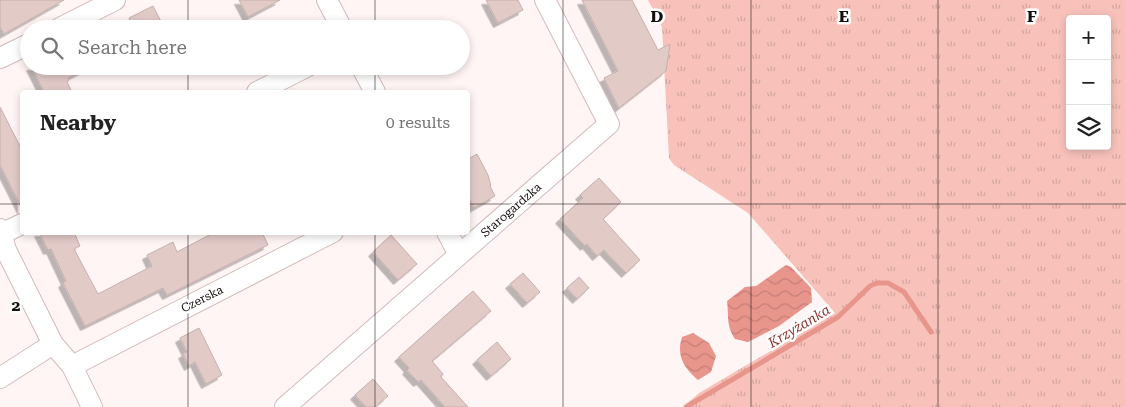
<!DOCTYPE html>
<html lang="en">
<head>
<meta charset="utf-8">
<style>
  :root { --surface:#fff; --page:#f2f2f2; --text:#222; --muted:#767676; --line:#e0e0e0 }
  body { margin:0; font-family:"Roboto Serif",serif; background:var(--page); color:var(--text) }
  .controls { position:absolute; right:15px; top:15px; display:grid; overflow:hidden; border-radius:5px; box-shadow:0 2px 8px #0003 }
  .controls button { width:45px; height:45px; display:grid; place-items:center; padding:0; border:0; border-bottom:1px solid var(--line); background:var(--surface); color:var(--text); font:25px sans-serif }
  .list { margin:0; padding:0; list-style:none }
  h2 { display:flex; justify-content:space-between; align-items:center; height:65px; margin:0; padding:0 20px; font-size:21px }
  h2 small { font-size:16px; font-weight:400; color:var(--muted) }
  .icon { flex:none; width:28px; height:28px; fill:none; stroke:currentColor; stroke-width:2; stroke-linecap:round; stroke-linejoin:round }
  .map { position:relative; flex:none; width:1126px; height:407px; overflow:hidden }
  .search { position:absolute; background:var(--surface); box-shadow:0 2px 8px #0003; left:20px; top:20px; width:450px; height:55px; display:flex; align-items:center; gap:12px; box-sizing:border-box; padding:0 18px; border-radius:28px; color:var(--muted); font-size:19px }
  .panel { position:absolute; background:var(--surface); box-shadow:0 2px 8px #0003; left:20px; top:90px; width:450px; height:145px; border-radius:5px }
  .map>svg:first-child { display:block }
  .grass { fill:url(#grass-tufts); fill-rule:evenodd }
  .water { fill:url(#water-waves) }
  .lines { fill:none; stroke-linecap:round; stroke-linejoin:round }
  .stream { stroke:#e8958c; stroke-width:5 }
  .building { fill:#e2cac7; stroke:#c6afac; filter:url(#shadow) }
  .minor-casing { stroke:#d2bbb8; stroke-width:22 }
  .minor { stroke:#fff; stroke-width:20 }
  .grid { fill:none; stroke:#170f0e; stroke-width:1; stroke-opacity:0.55 }
  .labels { text-anchor:middle; dominant-baseline:central; stroke-width:5; stroke-linejoin:round; paint-order:stroke }
  .street-label { font-size:12px; fill:#170f0e; stroke:#fff }
  .water-label { font-size:14px; font-style:italic; fill:#93322d; stroke:#fff }
  .grid-label { font-size:16px; text-anchor:middle; font-weight:bold; fill:#170f0e; stroke:#fff; stroke-width:5; stroke-linejoin:round; paint-order:stroke }
</style>
</head>
<body>
<div class="map">
<svg width="1126" height="407" viewBox="0 0 1126 407">
  <defs>
    <pattern id="grass-tufts" width="24" height="20" patternUnits="userSpaceOnUse" patternTransform="scale(1.25)"><rect width="24" height="20" fill="#f8c2bb"/><path d="M3 7l-1-3M5 7V3M7 7l1-3M15 17l-1-3M17 17v-4M19 17l1-3" fill="none" stroke="#d4a6a0"/></pattern>
    <pattern id="water-waves" width="16" height="10" patternUnits="userSpaceOnUse" patternTransform="scale(1.25)"><rect width="16" height="10" fill="#e8958c"/><path d="M0 5q4-4 8 0t8 0" fill="none" stroke="#c67f78"/></pattern>
    <filter id="shadow"><feDropShadow dx="-4.5" dy="4.5" stdDeviation="0" flood-color="#0004"/></filter>
  </defs>
  <rect width="100%" height="100%" fill="#fff5f4"/>
  <path class="grass" d="M 648,0 L 1126,0 L 1126,407 L 683,407 L 699,393 L 835,313 L 748,213 L 674,165 L 669,158 L 662,27 ZM 1070,19 L 1107,19 L 1107,146 L 1070,146 Z"/>
  <path class="water" d="M 786,265 L 791,267 L 811,288 L 812,302 L 779,326 L 748,342 L 735,339 C 726,325 729,317 727,301 L 745,287 L 756,286 Z
    M 693,333 L 709,343 L 716,356 L 711,372 L 698,380 C 684,368 676,356 682,337 Z"/>
  <g class="lines">
    <path class="stream" d="M 686,407 L 838,317 L 870,286 L 877,283 L 888,283 L 904,292 L 931,332"/>
  </g>
  <path class="building" d="M 0,0 L 64,0 L 4,34 L 0,27 Z
    M 239,0 L 280,0 L 248,17 Z
    M 486,0 L 518,0 L 523,10 L 498,23 Z
    M 582,0 L 632,0 L 658,50 L 670,44 L 666,71 L 619,108 L 604,78 L 618,71 Z
    M 153,6 L 165,29 L 135,29 L 129,18 Z
    M 31,66 L 91,66 L 68,78 L 69,80 L 67,82 L 72,92 L 44,92 Z
    M 0,107 L 22,150 L 22,209 L 0,165 Z
    M 477,154 L 488,175 L 491,186 L 490,186 L 495,196 L 474,208 L 468,196 L 468,159 Z
    M 599,178 L 621,202 L 603,219 L 640,260 L 626,273 L 604,250 L 597,256 L 587,244 L 585,246 L 560,219 L 583,198 L 580,195 Z
    M 39,232 L 74,232 L 80,246 L 74,249 L 98,294 L 152,266 L 147,255 L 173,242 L 177,252 L 215,232 L 262,232 L 268,245 L 167,295 L 163,288 L 85,326 L 63,283 L 66,281 L 51,249 L 48,250 Z
    M 391,235 L 417,264 L 398,280 L 373,252 Z
    M 523,273 L 540,292 L 527,303 L 510,284 Z
    M 579,277 L 589,288 L 577,299 L 567,288 Z
    M 473,291 L 491,311 L 432,361 L 443,374 L 441,377 L 468,407 L 445,407 L 421,380 L 418,382 L 407,370 L 409,368 L 399,357 Z
    M 199,328 L 222,375 L 206,384 L 195,362 L 189,366 L 183,354 L 187,352 L 180,338 Z
    M 497,342 L 511,359 L 491,376 L 477,360 Z
    M 373,379 L 388,396 L 375,407 L 366,407 L 355,395 Z"/>
  <g class="lines">
    <defs>
      <path id="minor" d="M 327,0 L 342,29
        M 58,29 L 115,0
        M 0,58 L 29,44
        M 361,66 L 375,92
        M 257,92 L 308,66
        M 0,229 L 6,250 L 53,344 L 72,366 L 92,407
        M 447,232 L 459,255
        M 1,234 L 22,224
        M 72,366 L 333,232
        M 0,378 L 53,344
        M 285,407 L 609,124 L 545,0"/>
    </defs>
    <use href="#minor" class="minor-casing"/>
    <use href="#minor" class="minor"/>
  </g>
  <path class="grid" d="M 188,0 L 188,29M 375,0 L 375,29M 563,0 L 563,407M 751,0 L 751,407M 938,0 L 938,407M 188,66 L 188,92M 375,66 L 375,92M 0,204 L 22,204M 468,204 L 1126,204M 188,232 L 188,407M 375,232 L 375,407"/>
  <g class="labels">
    <g class="street-label">
      <text transform="translate(511 210) rotate(-41)">Starogardzka</text>
      <text transform="translate(202 299) rotate(-27)">Czerska</text>
    </g>
    <g class="water-label">
      <text transform="translate(799 326) rotate(-31)">Krzyżanka</text>
    </g>
  </g>
  <g class="grid-label">
    <text x="657" y="22">D</text>
    <text x="844" y="22">E</text>
    <text x="1032" y="22">F</text>
    <text x="16" y="311">2</text>
  </g>
</svg>
<div class="controls">
<button>+</button>
<button>−</button>
<button><svg class="icon" aria-label="layers" viewBox="0 0 24 24"><path d="M12 4l9 5-9 5-9-5zM3 14l9 5 9-5"/></svg></button>
</div>
<div class="search"><svg class="icon" aria-label="search" viewBox="0 0 24 24"><circle cx="10" cy="10" r="6"/><path d="M15 15l6 6"/></svg>Search here</div>
<section class="panel">
<h2>Nearby<small>0 results</small></h2>
<ul class="list">
</ul>
</section>
</div>
</body>
</html>
